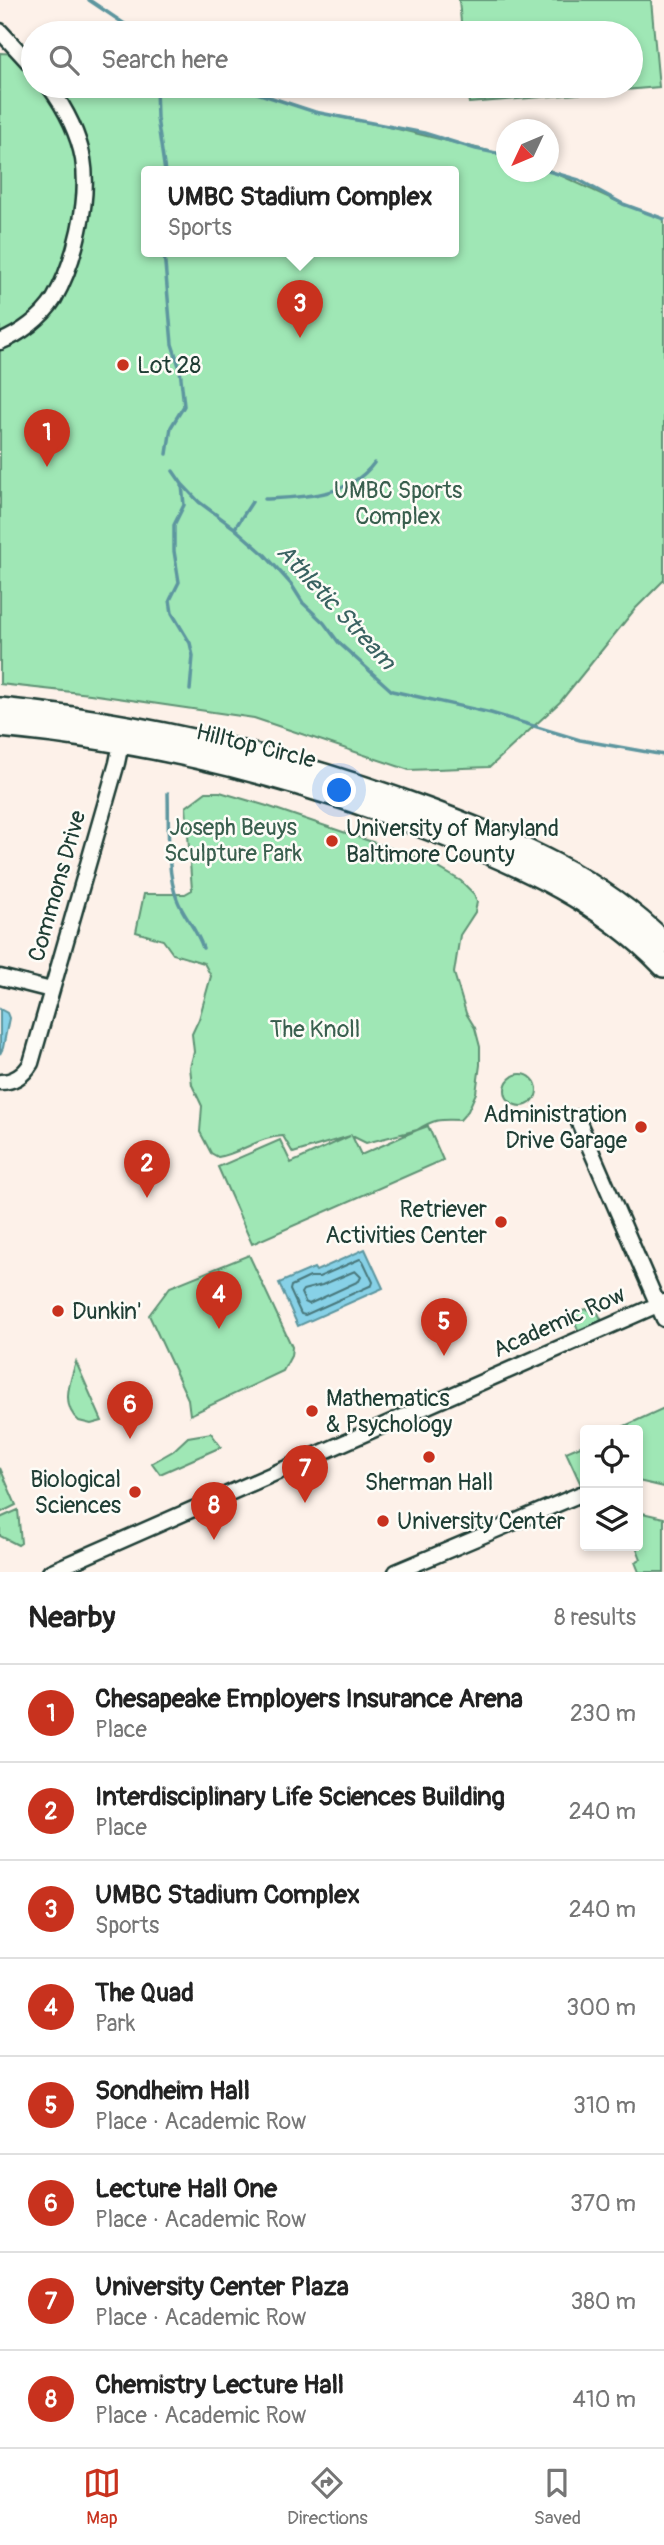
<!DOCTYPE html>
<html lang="en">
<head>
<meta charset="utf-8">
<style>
  :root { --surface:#fff; --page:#f6f6f6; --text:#222; --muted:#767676; --line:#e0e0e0; --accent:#c8321e }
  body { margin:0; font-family:Pangolin,sans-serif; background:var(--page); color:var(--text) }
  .controls { position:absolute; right:21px; bottom:21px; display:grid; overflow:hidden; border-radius:7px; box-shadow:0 4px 10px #0003 }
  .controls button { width:63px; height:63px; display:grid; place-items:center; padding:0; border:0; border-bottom:2px solid var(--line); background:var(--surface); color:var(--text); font:35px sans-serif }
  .compass { position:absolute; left:496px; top:119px; width:63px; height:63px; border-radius:50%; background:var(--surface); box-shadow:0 4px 10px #0003; rotate:226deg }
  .you { position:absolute; left:340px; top:791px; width:24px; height:24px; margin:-18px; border:5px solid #fff; border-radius:50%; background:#1a73e8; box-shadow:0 0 0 10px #1a73e833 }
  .badge { display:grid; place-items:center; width:46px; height:46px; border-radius:50%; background:var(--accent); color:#fff; font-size:23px; font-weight:700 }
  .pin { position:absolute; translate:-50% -58px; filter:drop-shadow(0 2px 4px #0008) }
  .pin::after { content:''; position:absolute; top:37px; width:24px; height:21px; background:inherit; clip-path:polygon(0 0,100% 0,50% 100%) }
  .popup { position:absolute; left:141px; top:166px; width:318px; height:91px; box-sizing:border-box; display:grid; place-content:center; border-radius:7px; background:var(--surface); filter:drop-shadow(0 2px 5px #0005); font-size:23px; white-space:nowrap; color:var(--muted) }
  .popup b { font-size:26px; color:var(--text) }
  .popup::after { content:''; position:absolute; left:50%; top:100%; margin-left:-14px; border:14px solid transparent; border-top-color:var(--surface) }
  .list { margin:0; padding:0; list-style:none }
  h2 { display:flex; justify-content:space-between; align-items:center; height:91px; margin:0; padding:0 28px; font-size:30px }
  h2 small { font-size:23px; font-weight:400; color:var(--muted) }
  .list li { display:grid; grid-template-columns:46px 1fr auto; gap:21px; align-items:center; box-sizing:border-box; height:98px; padding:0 28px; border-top:2px solid var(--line) }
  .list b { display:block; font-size:26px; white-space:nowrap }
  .list p { margin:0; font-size:23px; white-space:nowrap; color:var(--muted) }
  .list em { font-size:23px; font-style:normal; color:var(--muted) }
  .icon { flex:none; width:38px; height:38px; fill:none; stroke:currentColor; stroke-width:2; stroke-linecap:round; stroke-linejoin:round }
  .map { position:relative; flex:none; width:664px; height:1572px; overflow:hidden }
  .search { position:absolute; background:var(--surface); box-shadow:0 4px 10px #0003; left:21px; right:21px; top:21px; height:77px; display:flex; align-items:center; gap:18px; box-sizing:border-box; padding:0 24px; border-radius:38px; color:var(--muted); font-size:26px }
  .sheet { height:875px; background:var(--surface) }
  nav { display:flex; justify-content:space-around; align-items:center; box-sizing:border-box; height:98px; border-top:2px solid var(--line); background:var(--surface); font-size:19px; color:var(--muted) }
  nav a { display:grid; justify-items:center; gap:4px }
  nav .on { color:var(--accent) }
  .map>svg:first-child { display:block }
  .green { fill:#9fe7b5; stroke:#5f9274; stroke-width:2; fill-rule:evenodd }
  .water { fill:#87d1e7; stroke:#5d969f; stroke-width:2 }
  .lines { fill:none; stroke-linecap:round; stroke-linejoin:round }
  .shore { stroke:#49787c; stroke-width:2 }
  .stream { stroke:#5d969f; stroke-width:3.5 }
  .street-casing { stroke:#1f3d34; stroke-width:19 }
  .secondary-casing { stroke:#1f3d34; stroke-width:26 }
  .street { stroke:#fdfcf7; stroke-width:14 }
  .secondary { stroke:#fdfcf7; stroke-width:21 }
  .poi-dot { fill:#c8321e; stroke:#fdfcf7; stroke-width:2.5 }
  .labels { text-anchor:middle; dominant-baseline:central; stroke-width:5; stroke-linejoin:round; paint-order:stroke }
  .poi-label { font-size:23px; fill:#1f3d34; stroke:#fdfcf7; text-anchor:start }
  .park-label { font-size:23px; fill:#395f4e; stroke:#fdfcf7 }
  .street-label { font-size:23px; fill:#1f3d34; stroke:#fdfcf7 }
  .water-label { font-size:24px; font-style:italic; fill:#396261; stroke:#fdfcf7 }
</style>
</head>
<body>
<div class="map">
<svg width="664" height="1572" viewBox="0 0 664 1572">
  <rect width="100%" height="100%" fill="#fdf1e9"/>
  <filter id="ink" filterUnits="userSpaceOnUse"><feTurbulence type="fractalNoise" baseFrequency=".0143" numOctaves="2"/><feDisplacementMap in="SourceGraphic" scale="14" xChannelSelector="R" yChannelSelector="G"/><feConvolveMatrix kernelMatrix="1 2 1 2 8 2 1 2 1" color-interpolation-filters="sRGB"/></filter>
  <g filter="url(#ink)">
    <path class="green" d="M 459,0 L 651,0 L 659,87 L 469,103 L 467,86 L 631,86 L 631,33 L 462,33 Z
      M 0,53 L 33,55 L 33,86 L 237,86 L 315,112 L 389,127 L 506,155 L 506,172 L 549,170 L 623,204 L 664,219 L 664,580 L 635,609 L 560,702 L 490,767 L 409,770 L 254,718 L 90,694 L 0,684 ZM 146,172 L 454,172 L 454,252 L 146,252 Z
      M 206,792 L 220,792 L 267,806 L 425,860 L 461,881 L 474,894 L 477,902 L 475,912 L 460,935 L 454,973 L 466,1013 L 475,1028 L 480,1047 L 480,1065 L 476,1093 L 468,1111 L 460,1120 C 440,1119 434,1119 417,1130 L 428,1126 L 443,1160 L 252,1244 L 218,1167 L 280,1140 L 291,1163 L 350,1136 L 293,1153 L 283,1136 C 258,1137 242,1153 218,1157 L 211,1153 L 200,1132 L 202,1106 L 192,1085 L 190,1067 L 194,1052 L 192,1034 L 199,1019 L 211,976 L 204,963 L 173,954 L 163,940 L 136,932 L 144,894 L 185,894 L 192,890 L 186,807 ZM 417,1130 L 361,1155 L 352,1136 L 366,1143 Z
      M505 1090a16 16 0 1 1 32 0a16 16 0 1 1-32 0Z
      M 249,1255 L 292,1347 L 291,1356 L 283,1371 L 190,1415 L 188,1399 L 149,1315 L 170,1287 Z
      M 587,1309 L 598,1313 L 602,1321 L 579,1332 L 573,1317 L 578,1311 Z
      M 76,1362 L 102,1421 L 91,1424 L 79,1421 C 60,1405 70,1382 76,1362 Z
      M 664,1408 L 664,1487 L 638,1481 L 638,1430 L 616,1430 Z
      M 211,1433 L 221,1447 L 160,1474 L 152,1463 L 173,1451 L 188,1437 Z
      M 585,1444 L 585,1486 L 582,1487 L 566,1452 Z
      M 0,1468 L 16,1505 L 0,1513 Z
      M 18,1510 L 21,1543 L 18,1545 L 0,1536 L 0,1518 Z
      M 638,1512 L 664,1518 L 664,1572 L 639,1572 L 635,1562 L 641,1559 L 636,1546 L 638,1546 Z"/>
    <path class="water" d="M 0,1009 L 7,1013 L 9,1018 L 3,1048 L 0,1054 Z
      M 365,1249 L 383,1288 L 298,1326 L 279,1283 L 314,1268 L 316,1271 Z"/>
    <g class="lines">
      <path class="shore" d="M 360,1259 L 363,1261 L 373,1282 L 372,1285 L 305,1315 L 301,1314 L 290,1290 L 291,1286 L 310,1277 L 319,1277 Z
        M 355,1271 L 361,1277 L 359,1281 L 309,1304 L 305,1302 L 301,1293 L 303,1290 L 322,1285 Z"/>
      <path class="stream" d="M 89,0 L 138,33
        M 156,86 L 157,118 L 165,172
        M 236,86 L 315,112 L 424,133 L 476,149 L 506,155
        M 548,171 L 579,180 L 623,204 L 664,219
        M 164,252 L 172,344 L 180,369 L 184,406 L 171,427 L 167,454
        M 173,471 L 182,484 L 199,502 L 233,527 L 265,555 L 291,584 L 303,603 L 324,623 L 339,643 L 392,691 L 491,713 L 580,740 L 664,755
        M 182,485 L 184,505 L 174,525 L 174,551 L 179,582 L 170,600 L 172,613 L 190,643 L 193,656 L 190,690
        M 265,499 C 304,497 349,497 374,463
        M 235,528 L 252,502
        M 168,793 C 169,823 166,872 177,899 C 183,916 197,929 203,948"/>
      <defs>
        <path id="street" d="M 0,31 L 33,67
          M 0,342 C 20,334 42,318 54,299 C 75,262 90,200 83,159 C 78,132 65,108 49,86
          M 0,977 L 51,990
          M 0,1082 C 14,1082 24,1075 31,1063 L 117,763 L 123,734
          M 577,1118 L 664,1319
          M 50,1572 L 664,1302
          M 396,1572 L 581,1494"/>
        <path id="secondary" d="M 0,709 C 149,724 291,759 431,811 C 514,842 601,879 664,943
          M 0,726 C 152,740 300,777 442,834 C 524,866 602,901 664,966"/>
      </defs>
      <use href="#street" class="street-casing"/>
      <use href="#secondary" class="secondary-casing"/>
      <use href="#street" class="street"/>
      <use href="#secondary" class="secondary"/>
    </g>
  </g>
  <g class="poi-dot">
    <circle cx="123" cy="365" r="7"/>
    <circle cx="332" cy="841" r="7"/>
    <circle cx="641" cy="1127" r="7"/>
    <circle cx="501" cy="1222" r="7"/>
    <circle cx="58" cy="1311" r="7"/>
    <circle cx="312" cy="1411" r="7"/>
    <circle cx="429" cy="1457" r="7"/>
    <circle cx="135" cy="1492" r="7"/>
    <circle cx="383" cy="1521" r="7"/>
  </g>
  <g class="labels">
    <g class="poi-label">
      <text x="137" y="365">Lot 28</text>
      <text x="346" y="828">University of Maryland<tspan x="346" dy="26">Baltimore County</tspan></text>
      <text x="627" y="1114" text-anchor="end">Administration<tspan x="627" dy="26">Drive Garage</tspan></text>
      <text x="487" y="1209" text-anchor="end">Retriever<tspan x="487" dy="26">Activities Center</tspan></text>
      <text x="72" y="1311">Dunkin'</text>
      <text x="326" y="1398">Mathematics<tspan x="326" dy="26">&amp; Psychology</tspan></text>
      <text x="121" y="1479" text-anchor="end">Biological<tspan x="121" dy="26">Sciences</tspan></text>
      <text x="429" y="1482" text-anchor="middle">Sherman Hall</text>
      <text x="397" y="1521">University Center</text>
    </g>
    <g class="park-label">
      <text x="398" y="490">UMBC Sports<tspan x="398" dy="26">Complex</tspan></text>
      <text x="233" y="827">Joseph Beuys<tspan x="233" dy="26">Sculpture Park</tspan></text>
      <text x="315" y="1029">The Knoll</text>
    </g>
    <g class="street-label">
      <text transform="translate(256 746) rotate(14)">Hilltop Circle</text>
      <text transform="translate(57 886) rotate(-74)">Commons Drive</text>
      <text transform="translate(559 1322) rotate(-24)">Academic Row</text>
    </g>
    <g class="water-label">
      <text transform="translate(336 607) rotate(47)">Athletic Stream</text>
    </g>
  </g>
</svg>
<div class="controls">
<button><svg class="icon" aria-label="locate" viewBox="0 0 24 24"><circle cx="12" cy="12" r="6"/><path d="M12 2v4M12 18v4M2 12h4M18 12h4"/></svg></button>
<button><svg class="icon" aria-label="layers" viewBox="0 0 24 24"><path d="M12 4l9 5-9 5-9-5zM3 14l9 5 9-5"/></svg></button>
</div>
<svg class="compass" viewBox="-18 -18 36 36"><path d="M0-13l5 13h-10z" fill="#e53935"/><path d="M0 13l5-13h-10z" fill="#767676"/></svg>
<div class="you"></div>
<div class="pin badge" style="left:47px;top:467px">1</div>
<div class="pin badge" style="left:147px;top:1198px">2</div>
<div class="pin badge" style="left:300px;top:338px">3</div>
<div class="popup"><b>UMBC Stadium Complex</b>Sports</div>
<div class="pin badge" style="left:219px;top:1329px">4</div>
<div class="pin badge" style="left:444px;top:1356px">5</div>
<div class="pin badge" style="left:130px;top:1439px">6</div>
<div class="pin badge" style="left:305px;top:1503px">7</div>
<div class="pin badge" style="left:214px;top:1540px">8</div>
<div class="search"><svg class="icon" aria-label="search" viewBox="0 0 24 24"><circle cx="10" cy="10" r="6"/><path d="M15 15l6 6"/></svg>Search here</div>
</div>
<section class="sheet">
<h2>Nearby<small>8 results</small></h2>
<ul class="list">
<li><span class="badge">1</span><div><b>Chesapeake Employers Insurance Arena</b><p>Place</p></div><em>230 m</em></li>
<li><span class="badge">2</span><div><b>Interdisciplinary Life Sciences Building</b><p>Place</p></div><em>240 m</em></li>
<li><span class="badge">3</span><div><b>UMBC Stadium Complex</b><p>Sports</p></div><em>240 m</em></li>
<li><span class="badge">4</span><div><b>The Quad</b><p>Park</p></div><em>300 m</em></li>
<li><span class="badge">5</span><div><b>Sondheim Hall</b><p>Place · Academic Row</p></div><em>310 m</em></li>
<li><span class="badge">6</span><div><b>Lecture Hall One</b><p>Place · Academic Row</p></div><em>370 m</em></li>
<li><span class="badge">7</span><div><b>University Center Plaza</b><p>Place · Academic Row</p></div><em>380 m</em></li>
<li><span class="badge">8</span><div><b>Chemistry Lecture Hall</b><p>Place · Academic Row</p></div><em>410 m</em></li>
</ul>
</section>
<nav>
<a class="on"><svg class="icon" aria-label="map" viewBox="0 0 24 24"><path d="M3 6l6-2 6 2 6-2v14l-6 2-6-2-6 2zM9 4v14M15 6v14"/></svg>Map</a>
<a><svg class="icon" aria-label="directions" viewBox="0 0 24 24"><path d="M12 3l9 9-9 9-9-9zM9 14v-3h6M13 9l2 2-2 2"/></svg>Directions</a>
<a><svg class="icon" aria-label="saved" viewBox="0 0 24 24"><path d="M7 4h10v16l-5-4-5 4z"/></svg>Saved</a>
</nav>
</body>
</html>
